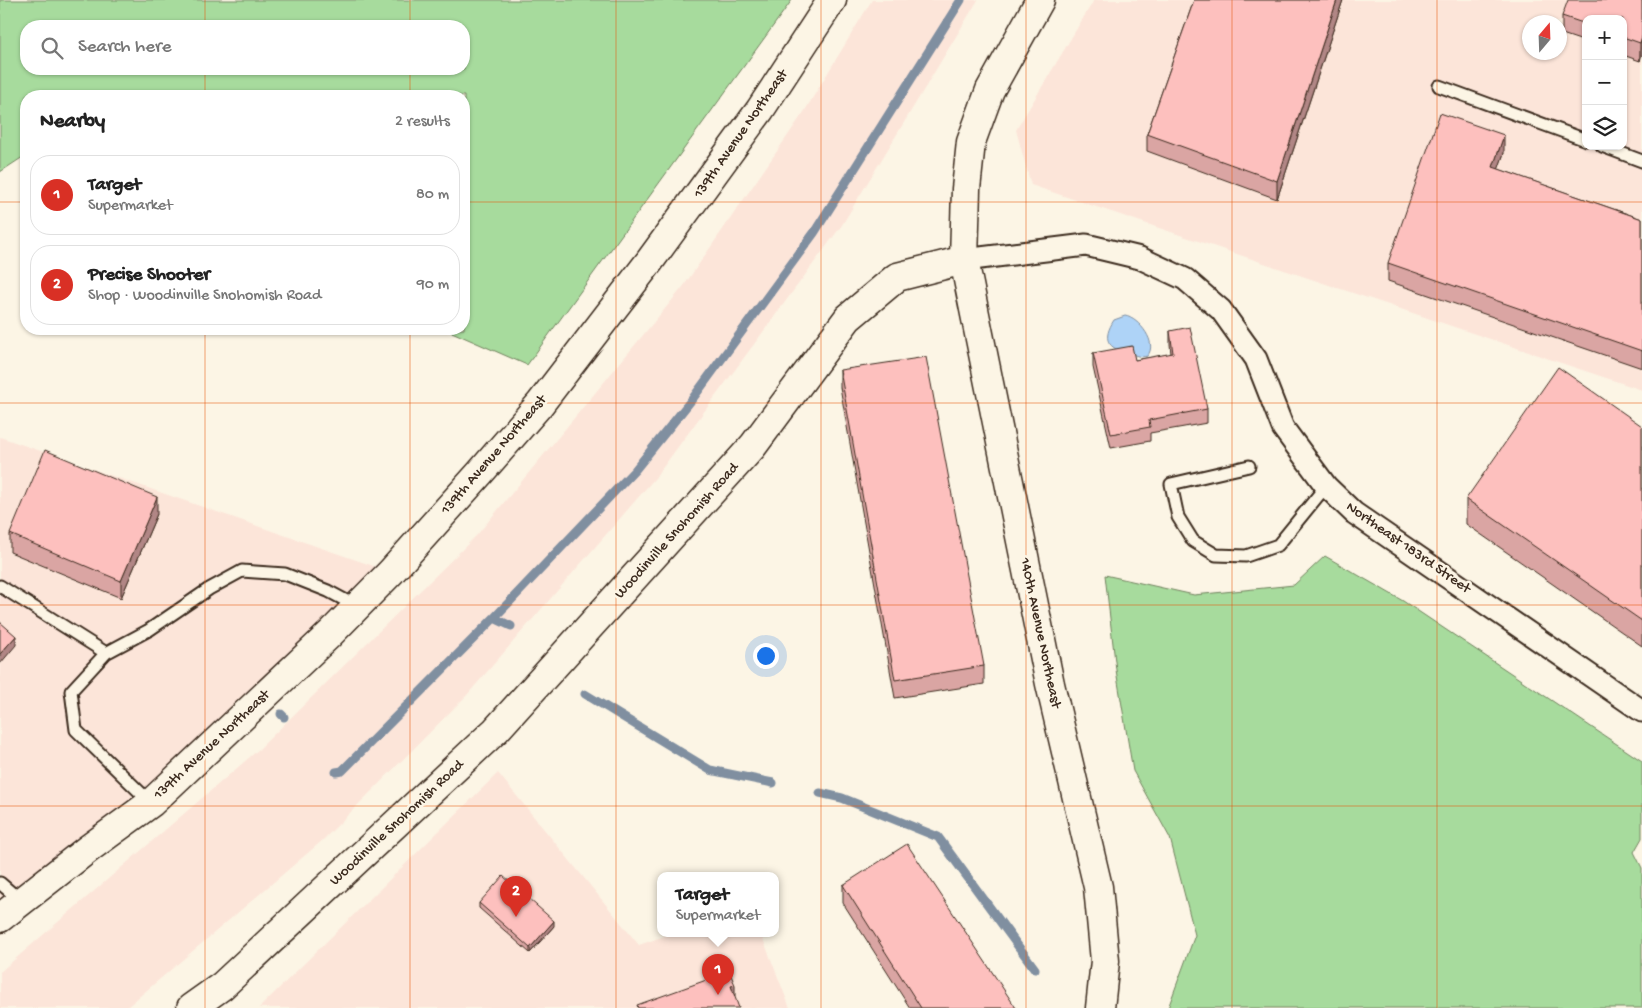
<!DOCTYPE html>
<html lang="en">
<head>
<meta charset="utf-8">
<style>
  :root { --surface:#fff; --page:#f2f2f2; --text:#222; --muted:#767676; --line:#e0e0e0; --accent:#d93025 }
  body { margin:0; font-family:"Gochi Hand",sans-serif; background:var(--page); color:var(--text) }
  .controls { position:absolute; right:15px; top:15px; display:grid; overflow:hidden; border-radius:10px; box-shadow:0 1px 4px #0004 }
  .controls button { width:45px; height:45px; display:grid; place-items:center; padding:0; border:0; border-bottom:1px solid var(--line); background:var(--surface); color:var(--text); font:25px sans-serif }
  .compass { position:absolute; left:1522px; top:15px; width:45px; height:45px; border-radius:50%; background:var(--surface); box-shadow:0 1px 4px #0004; rotate:19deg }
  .you { position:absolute; left:765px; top:655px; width:18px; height:18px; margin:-12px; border:4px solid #fff; border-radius:50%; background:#1a73e8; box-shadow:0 0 0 8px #1a73e833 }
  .badge { display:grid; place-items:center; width:32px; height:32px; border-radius:50%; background:var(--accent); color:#fff; font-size:16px; font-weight:700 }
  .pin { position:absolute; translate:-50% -41px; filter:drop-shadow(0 1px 2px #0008) }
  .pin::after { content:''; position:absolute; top:26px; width:18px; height:15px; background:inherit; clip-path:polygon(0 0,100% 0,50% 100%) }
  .popup { position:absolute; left:657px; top:872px; width:122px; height:65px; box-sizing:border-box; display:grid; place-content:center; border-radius:10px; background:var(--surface); filter:drop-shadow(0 1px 4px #0005); font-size:16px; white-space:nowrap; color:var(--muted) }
  .popup b { font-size:19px; color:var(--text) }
  .popup::after { content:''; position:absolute; left:50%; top:100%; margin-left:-10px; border:10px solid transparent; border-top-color:var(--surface) }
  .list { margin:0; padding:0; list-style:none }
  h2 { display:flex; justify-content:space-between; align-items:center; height:65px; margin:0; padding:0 20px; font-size:21px }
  h2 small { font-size:16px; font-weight:400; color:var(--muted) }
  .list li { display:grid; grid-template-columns:32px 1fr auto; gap:15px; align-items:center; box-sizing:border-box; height:80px; margin:0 10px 10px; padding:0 10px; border:1px solid var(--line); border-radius:20px }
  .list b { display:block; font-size:19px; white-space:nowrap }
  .list p { margin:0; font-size:16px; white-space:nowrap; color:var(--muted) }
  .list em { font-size:16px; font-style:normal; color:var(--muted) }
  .icon { flex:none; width:28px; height:28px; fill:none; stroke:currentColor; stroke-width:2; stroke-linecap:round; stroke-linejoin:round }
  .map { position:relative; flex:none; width:1642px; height:1008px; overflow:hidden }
  .search { position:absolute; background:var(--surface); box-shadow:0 1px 4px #0004; left:20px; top:20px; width:450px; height:55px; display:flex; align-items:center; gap:12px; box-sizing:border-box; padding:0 18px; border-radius:20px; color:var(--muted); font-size:19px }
  .panel { position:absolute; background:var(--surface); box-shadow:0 1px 4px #0004; left:20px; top:90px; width:450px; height:245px; border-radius:20px }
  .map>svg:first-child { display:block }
  .built { fill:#fce5d9; fill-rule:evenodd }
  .green { fill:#a7db9d; stroke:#71825e; fill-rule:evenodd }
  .water { fill:#aed3f7; stroke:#808fa0 }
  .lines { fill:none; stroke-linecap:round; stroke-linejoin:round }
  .stream { stroke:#808fa0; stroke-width:9 }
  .lane-casing { stroke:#3b2a1e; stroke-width:15 }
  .street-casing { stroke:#3b2a1e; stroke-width:25 }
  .secondary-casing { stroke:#3b2a1e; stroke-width:31 }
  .lane { stroke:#fcf5e5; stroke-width:11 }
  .street { stroke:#fcf5e5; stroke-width:21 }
  .secondary { stroke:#fcf5e5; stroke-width:28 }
  .wall { fill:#daa5a3; stroke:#3b2a1e }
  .shaded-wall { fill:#b18685; stroke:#3b2a1e }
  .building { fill:#fdc0be; stroke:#3b2a1e }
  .grid { fill:none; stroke:#e8590c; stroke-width:1; stroke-opacity:0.55 }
  .labels { text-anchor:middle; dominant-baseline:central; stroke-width:5; stroke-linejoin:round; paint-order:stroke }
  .street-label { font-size:15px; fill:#3b2a1e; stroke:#fcf5e5 }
</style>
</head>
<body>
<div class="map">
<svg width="1642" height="1008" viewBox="0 0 1642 1008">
  <rect width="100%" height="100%" fill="#fcf5e5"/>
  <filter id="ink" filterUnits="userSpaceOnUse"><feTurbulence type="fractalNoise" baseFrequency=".02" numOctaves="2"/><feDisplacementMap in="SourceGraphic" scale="10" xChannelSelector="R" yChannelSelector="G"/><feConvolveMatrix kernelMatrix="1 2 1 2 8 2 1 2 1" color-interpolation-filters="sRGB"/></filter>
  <g filter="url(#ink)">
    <path class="built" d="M 872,0 L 978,0 L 842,225 L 655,478 L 467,695 L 323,840 L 126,1008 L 0,1008 L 0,972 L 258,750 L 477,535 L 683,287 L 804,112 Z
      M 1094,0 L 1642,0 L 1642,390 L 1031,185 L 1016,130 ZM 1586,19 L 1623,19 L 1623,146 L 1586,146 ZM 1530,22 L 1560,22 L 1560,52 L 1530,52 Z
      M 0,437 L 391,572 L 330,634 L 0,918 Z
      M 498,773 L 639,945 L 670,934 L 761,934 L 790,1008 L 259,1008 Z"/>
    <path class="green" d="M 0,0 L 792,0 L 527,365 L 445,329 L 464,329 L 464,96 L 26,96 L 26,155 L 0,172 ZM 464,26 L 464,69 L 26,69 L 26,26 Z
      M 1325,556 L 1403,601 L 1642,761 L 1642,838 L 1634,852 L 1642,868 L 1642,1008 L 1168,1008 L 1195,935 L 1170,838 L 1133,771 L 1116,670 L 1105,575 L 1194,595 L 1294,585 Z"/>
    <path class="water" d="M 1125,316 C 1139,318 1159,344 1147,356 C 1141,358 1135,355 1128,353 C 1107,348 1102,339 1114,320 Z"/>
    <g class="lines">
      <path class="stream" d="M 494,618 L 635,470 L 693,398 L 814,233 L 961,0
        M 585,694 L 710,770 L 773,783
        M 281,714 L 284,717
        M 336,772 L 342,771 L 494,618 L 511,626
        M 820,793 L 842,798 L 938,837 L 1035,969"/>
      <defs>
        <path id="lane" d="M 1439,86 L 1586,140
          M 1602,146 L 1642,161
          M 1249,466 L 1171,484 L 1178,517 L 1193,541 L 1216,555 L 1246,556 L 1278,545 L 1326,486
          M 0,586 L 106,653 L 149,630 L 209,589 L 242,571 L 285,574 L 328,591 L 356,606
          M 106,653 L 71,691 L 76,730 L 151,803
          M 0,883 L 21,901"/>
        <path id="street" d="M 964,260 L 1086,245 L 1140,258 L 1185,279 L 1221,310 L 1256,359 L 1283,428 L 1326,486 L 1354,513 L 1642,711"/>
        <path id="secondary" d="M 1040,0 L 990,90 L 971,142 L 966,189 L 964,260 L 1050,684 L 1098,887 L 1105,961 L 1100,1008
          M 0,918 L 88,849 L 151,803 L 330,634 L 391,572 L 480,473 L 540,404 L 649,262 L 760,110 L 832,0
          M 191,1008 L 222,986 L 496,730 L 753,446 L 848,318 L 897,277 L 964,260"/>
      </defs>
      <use href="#lane" class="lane-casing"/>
      <use href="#street" class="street-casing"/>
      <use href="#secondary" class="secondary-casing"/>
      <use href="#lane" class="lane"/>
      <use href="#street" class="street"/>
      <use href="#secondary" class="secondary"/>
    </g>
    <path class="wall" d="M 1194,0 L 1343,0 L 1277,199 L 1147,151 L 1147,134 Z
      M 1642,0 L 1640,61 L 1623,55 L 1623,19 L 1586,19 L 1586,42 L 1562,34 L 1562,16 Z
      M 1504,153 L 1498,169 L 1642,219 L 1642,368 L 1388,281 L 1388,263 Z
      M 1170,331 L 1207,409 L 1207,423 L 1150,433 L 1150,441 L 1111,448 L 1093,367 L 1093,353 L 1135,360 L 1171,354 L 1170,344 Z
      M 840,370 L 984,666 L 984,684 L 895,698 L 840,387 Z
      M 1642,426 L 1642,646 L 1466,524 L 1466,499 Z
      M 157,514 L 121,598 L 10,552 L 10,534 Z
      M 843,885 L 1016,1008 L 910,1008 L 843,903 Z
      M 479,903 L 554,926 L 530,953 L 479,908 Z"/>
    <path class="shaded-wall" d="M 1337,0 L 1343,0 L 1277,199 L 1277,181 Z
      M 1642,36 L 1642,54 L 1640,61 L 1640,43 Z
      M 1504,135 L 1504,153 L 1493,185 L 1493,167 Z
      M 157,497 L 157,514 L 121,598 L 121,581 Z
      M 16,636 L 16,645 L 0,664 L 0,654 Z
      M 554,921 L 554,926 L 530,953 L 530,948 Z
      M 735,985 L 735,999 L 731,986 Z"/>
    <path class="building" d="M 1194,0 L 1337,0 L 1277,181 L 1147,134 Z
      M 1568,0 L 1642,0 L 1642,36 L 1640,43 L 1623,37 L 1623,19 L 1586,19 L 1586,24 L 1562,16 Z
      M 1440,113 L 1504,135 L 1493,167 L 1642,219 L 1642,351 L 1388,263 Z
      M 1190,327 L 1207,409 L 1149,420 L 1150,427 L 1111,434 L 1093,353 L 1132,346 L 1135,360 L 1173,353 L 1170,331 Z
      M 926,357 L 984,666 L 895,680 L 840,370 Z
      M 1558,367 L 1642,426 L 1642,621 L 1466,499 Z
      M 45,450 L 157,497 L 121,581 L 10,534 Z
      M 0,622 L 16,636 L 0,654 Z
      M 907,844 L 1016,1008 L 921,1008 L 843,885 Z
      M 503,876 L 554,921 L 530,948 L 479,903 Z
      M 728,968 L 735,985 L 731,986 L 739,1008 L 638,1008 L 637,1005 L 712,978 L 711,974 Z"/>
  </g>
  <path class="grid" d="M 205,0 L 205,26M 410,0 L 410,26M 616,0 L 616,1008M 821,0 L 821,1008M 1026,0 L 1026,1008M 1232,0 L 1232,1008M 1437,0 L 1437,1008M 205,69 L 205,96M 410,69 L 410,96M 0,202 L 26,202M 464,202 L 1642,202M 205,329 L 205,1008M 410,329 L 410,1008M 0,403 L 1642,403M 0,605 L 1642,605M 0,806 L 1642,806"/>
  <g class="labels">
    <g class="street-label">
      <text transform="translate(741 134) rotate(-55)">139th Avenue Northeast</text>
      <text transform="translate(494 455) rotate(-49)">139th Avenue Northeast</text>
      <text transform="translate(677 531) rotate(-48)">Woodinville Snohomish Road</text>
      <text transform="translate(1408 548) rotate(35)">Northeast 183rd Street</text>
      <text transform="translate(1040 633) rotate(78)">140th Avenue Northeast</text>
      <text transform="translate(212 745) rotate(-43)">139th Avenue Northeast</text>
      <text transform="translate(397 823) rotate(-43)">Woodinville Snohomish Road</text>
    </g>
  </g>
</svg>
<div class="controls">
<button>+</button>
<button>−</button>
<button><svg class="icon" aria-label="layers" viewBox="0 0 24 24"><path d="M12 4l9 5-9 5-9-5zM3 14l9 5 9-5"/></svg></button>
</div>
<svg class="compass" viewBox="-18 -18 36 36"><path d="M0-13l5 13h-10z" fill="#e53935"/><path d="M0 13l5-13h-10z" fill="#767676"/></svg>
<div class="you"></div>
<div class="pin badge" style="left:718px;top:995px">1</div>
<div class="popup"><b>Target</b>Supermarket</div>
<div class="pin badge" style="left:516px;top:917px">2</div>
<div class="search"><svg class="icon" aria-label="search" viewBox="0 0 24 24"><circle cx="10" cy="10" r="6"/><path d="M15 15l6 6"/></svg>Search here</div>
<section class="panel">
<h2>Nearby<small>2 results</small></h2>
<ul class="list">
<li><span class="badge">1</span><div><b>Target</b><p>Supermarket</p></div><em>80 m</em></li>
<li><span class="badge">2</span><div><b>Precise Shooter</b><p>Shop · Woodinville Snohomish Road</p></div><em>90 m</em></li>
</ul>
</section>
</div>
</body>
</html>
